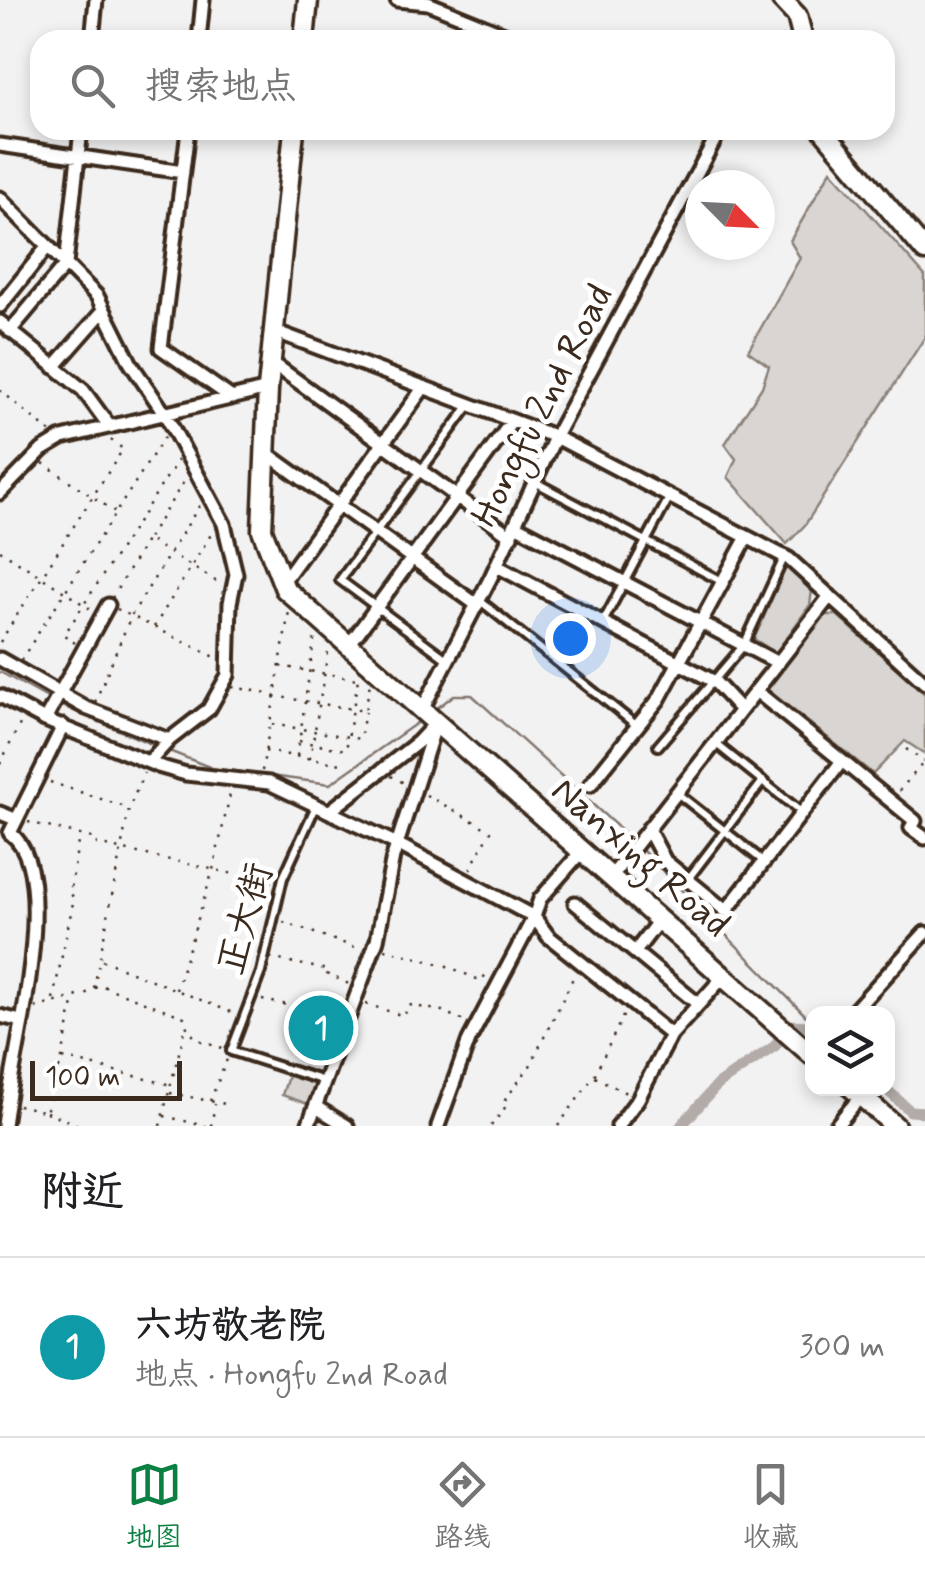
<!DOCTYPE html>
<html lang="zh">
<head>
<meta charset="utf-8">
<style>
  :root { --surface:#fff; --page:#f6f6f6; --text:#202124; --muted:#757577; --line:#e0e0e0; --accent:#0b8043 }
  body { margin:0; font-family:Mynerve,"LXGW WenKai TC",sans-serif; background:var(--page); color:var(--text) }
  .controls { position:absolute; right:30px; bottom:30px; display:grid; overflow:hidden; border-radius:20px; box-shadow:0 5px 15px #0003 }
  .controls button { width:90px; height:90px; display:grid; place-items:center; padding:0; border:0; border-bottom:2px solid var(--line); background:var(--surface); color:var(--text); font:50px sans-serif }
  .compass { position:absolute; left:685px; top:170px; width:90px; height:90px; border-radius:50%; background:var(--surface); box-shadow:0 5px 15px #0003; rotate:114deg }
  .scale { position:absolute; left:30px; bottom:25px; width:152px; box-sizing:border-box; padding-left:10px; border:5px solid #3b2a1e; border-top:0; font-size:28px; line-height:35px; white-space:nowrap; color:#3b2a1e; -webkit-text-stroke:8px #fff; paint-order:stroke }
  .you { position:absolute; left:570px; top:638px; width:35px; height:35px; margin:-25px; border:8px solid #fff; border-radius:50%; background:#1a73e8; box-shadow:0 0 0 15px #1a73e833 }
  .badge { display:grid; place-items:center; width:65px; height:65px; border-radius:50%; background:var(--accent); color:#fff; font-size:32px; font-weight:700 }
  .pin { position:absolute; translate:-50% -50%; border:5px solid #fff; box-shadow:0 2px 10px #0006 }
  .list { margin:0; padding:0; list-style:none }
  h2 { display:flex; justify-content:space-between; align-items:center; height:130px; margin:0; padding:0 40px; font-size:42px }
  h2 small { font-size:32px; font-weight:400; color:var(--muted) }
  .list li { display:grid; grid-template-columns:65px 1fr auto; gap:30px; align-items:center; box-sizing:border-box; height:180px; padding:0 40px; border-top:2px solid var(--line) }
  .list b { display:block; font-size:38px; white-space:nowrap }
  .list p { margin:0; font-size:32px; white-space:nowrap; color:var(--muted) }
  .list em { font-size:32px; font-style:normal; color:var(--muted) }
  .icon { flex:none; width:55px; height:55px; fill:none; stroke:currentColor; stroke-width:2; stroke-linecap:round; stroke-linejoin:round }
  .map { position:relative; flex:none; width:925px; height:1126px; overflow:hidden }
  .search { position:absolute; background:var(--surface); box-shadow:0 5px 15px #0003; left:30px; right:30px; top:30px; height:110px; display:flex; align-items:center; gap:25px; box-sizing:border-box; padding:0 35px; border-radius:30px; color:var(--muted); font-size:38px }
  .sheet { height:310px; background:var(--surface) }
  nav { display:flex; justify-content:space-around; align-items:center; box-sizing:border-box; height:140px; border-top:2px solid var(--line); background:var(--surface); font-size:28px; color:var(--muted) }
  nav a { display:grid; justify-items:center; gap:5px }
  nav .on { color:var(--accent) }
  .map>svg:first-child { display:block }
  .green { fill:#d8d5d2; stroke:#8a8078; stroke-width:2.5 }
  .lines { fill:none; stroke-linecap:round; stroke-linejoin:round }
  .stream { stroke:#827770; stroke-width:2.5 }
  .canal { stroke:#b2aba7; stroke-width:11 }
  .lane-casing { stroke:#3b2a1e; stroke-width:14 }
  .street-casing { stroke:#3b2a1e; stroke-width:19 }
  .secondary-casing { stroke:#3b2a1e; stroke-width:25 }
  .primary-casing { stroke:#3b2a1e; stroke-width:25 }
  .path { stroke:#3b2a1e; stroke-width:2.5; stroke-dasharray:2.5 8; stroke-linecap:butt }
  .lane { stroke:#fff; stroke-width:6 }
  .street { stroke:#fff; stroke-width:11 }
  .secondary { stroke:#fff; stroke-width:18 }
  .primary { stroke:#fff; stroke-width:18 }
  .labels { text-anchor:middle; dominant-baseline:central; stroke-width:10; stroke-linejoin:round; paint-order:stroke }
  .street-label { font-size:38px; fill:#3b2a1e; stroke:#fff }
</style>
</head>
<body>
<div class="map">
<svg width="925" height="1126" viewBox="0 0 925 1126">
  <rect width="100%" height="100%" fill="#f3f2f2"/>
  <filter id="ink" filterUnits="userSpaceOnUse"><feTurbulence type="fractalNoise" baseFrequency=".01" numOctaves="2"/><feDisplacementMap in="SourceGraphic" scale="20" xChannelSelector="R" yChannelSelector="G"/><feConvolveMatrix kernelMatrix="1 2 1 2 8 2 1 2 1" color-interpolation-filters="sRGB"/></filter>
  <g filter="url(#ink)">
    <path class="green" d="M 831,170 L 925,276 L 925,337 L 805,525 L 787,544 L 728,477 L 736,459 L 725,444 L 762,387 L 769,366 L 748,351 L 800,258 L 790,241 Z
      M 786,566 L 812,591 L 810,605 L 776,653 L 754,639 Z
      M 825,615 L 837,615 L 925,694 L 925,754 L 905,741 L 873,774 L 767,689 Z
      M 290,1070 L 326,1081 L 316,1107 L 282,1095 Z"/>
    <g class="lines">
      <path class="stream" d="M 0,672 L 51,700
        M 58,704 L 156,746
        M 436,709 L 454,695 L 472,695 L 632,840
        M 169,751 L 212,768 L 330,784 L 421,720
        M 641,849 L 812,1022"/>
      <path class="canal" d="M 885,1088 L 910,1111 L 925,1112
        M 681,1126 L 718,1084 L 775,1046 L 788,1025 L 812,1026"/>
      <defs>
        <path id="lane" d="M 535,482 L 721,581
          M 479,600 L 636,725
          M 603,622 L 669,498
          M 448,660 L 340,580 L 469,406
          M 715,743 L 801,812
          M 658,746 L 744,645 L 784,558
          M 677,793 L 763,861
          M 316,806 L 283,878 L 261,972 L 231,1051 L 324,1081
          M 688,879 L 763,781"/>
        <path id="street" d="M 397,0 L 428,3 L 519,40
          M 92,40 L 96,0
          M 199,40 L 203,0
          M 188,130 L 161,348 L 232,398
          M 0,145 L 183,172
          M 0,198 L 97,296 L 131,364 L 165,414 L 224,524 L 236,574 L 230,603 L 228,675 L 209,709 L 169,740 L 149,762
          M 0,306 L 48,246
          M 0,322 L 83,390 L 110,427
          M 10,331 L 66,264 L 81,130
          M 274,331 L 556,437 L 789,559 L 925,683
          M 271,362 L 511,536
          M 54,367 L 104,310
          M 265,452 L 477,605
          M 0,493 L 42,450 L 62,438 L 268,389
          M 515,525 L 778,663
          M 497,566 L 715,682 L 741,710
          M 282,583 L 424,387
          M 349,645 L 512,421
          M 0,659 L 86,708 L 169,740
          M 0,696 L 45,720 L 158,766 L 186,774 L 269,783 L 397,844 L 534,917 L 548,936 L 671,1035
          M 422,710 L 491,577 L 557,433 L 720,130
          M 45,720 L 108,605
          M 842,761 L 915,821 L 911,828 L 925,838
          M 590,785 L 659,699 L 747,537
          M 330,811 L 418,742 L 433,726
          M 0,813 L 15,819
          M 648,829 L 665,861 L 726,911 L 842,761 L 756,691
          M 611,877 L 830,596
          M 575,903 L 698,1004
          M 635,952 L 660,919
          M 851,1014 L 925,933
          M 0,1016 L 21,1021
          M 316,1107 L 347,1126
          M 4,1126 C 10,1064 65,873 10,833 L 63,726
          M 308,1126 L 377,940 L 393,857 L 436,723
          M 438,1126 L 469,1040 L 534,917 L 540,899 L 582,851
          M 618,1126 L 638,1099 L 671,1035 L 724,976
          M 836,1126 L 861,1096"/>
        <path id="secondary" d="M 782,0 L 797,16 L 803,40
          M 823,130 L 925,251"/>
        <path id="primary" d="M 304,40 L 308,0
          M 294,130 L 268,389 L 262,530 L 285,589 L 812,1055
          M 852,1088 L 895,1126"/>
      </defs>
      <use href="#lane" class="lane-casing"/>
      <use href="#street" class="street-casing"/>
      <use href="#secondary" class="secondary-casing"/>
      <use href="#primary" class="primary-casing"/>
      <path class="path" d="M 0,390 L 51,433
        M 43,463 L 115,512
        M 148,538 L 187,477
        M 0,550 L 92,610
        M 112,598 L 147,539 L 222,585
        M 117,609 L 217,658
        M 154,627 L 215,528
        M 0,642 L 123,449 L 107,437
        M 75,643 L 64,635 L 178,460
        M 21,660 L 165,436
        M 280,666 L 356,679
        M 232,687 L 273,694
        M 274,696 L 365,711 L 370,683
        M 95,702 L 131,616 L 201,503
        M 272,724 L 360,739 L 365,712
        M 299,741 L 346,750 L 359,673
        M 906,749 L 924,761
        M 265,751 L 342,764
        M 297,756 L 315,634
        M 310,759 L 329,647
        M 0,764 L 22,720
        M 262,771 L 289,611
        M 391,776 L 406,784
        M 50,782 L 128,808
        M 899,791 L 924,762
        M 426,795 L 491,831 L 470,869
        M 28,822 L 96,839 L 97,844 L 275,883
        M 283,922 L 360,949
        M 385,949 L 447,966 L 479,980 L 483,976 L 489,979
        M 270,958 L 328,970 L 327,974 L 349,984
        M 102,960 L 238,1015
        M 94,988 L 129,808 L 144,773
        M 176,990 L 213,870 L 231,790
        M 53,999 L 74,898 L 70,893 L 79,836
        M 262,1000 L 304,1008
        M 366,1004 L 404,1016 L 409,1005 L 442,1011 L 466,1022
        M 35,1008 L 85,994 L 100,985 L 184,1017 C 188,1040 205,1043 226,1049
        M 63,1058 L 171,1085
        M 595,1077 L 628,1094
        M 170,1093 L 230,1105
        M 210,1101 L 228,1057
        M 18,1105 L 46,1112 L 62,1058 L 74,998
        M 46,1112 L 80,1126
        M 164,1116 L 206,1126
        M 160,1126 L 185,1030
        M 211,1126 L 215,1104
        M 491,1126 L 507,1105 L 505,1100 L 530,1066 L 576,972
        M 558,1126 L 594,1076 L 625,1012"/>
      <use href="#lane" class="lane"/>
      <use href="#street" class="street"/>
      <use href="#secondary" class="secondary"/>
      <use href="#primary" class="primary"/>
    </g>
  </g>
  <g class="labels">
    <g class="street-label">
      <text transform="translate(543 406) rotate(-63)">Hongfu 2nd Road</text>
      <text transform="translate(640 858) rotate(41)">Nanxing Road</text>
      <text transform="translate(246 919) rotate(-74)">正大街</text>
    </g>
  </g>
</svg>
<div class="controls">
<button><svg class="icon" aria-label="layers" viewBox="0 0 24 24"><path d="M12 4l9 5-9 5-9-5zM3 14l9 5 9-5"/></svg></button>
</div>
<svg class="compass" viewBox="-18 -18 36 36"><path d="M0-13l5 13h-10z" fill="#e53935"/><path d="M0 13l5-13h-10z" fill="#757577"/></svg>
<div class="scale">100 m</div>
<div class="you"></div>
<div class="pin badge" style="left:321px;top:1028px;background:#0f9aa8">1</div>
<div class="search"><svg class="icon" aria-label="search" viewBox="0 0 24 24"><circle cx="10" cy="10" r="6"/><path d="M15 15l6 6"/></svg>搜索地点</div>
</div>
<section class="sheet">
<h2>附近<small></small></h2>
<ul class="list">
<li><span class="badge" style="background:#0f9aa8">1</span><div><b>六坊敬老院</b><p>地点 · Hongfu 2nd Road</p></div><em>300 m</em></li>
</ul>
</section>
<nav>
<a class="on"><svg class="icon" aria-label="map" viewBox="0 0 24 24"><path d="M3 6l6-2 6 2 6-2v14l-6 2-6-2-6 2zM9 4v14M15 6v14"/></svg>地图</a>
<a><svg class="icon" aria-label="directions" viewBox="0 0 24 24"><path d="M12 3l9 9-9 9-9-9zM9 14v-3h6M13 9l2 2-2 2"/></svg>路线</a>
<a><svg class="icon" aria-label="saved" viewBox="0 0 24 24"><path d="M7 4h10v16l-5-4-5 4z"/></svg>收藏</a>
</nav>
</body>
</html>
